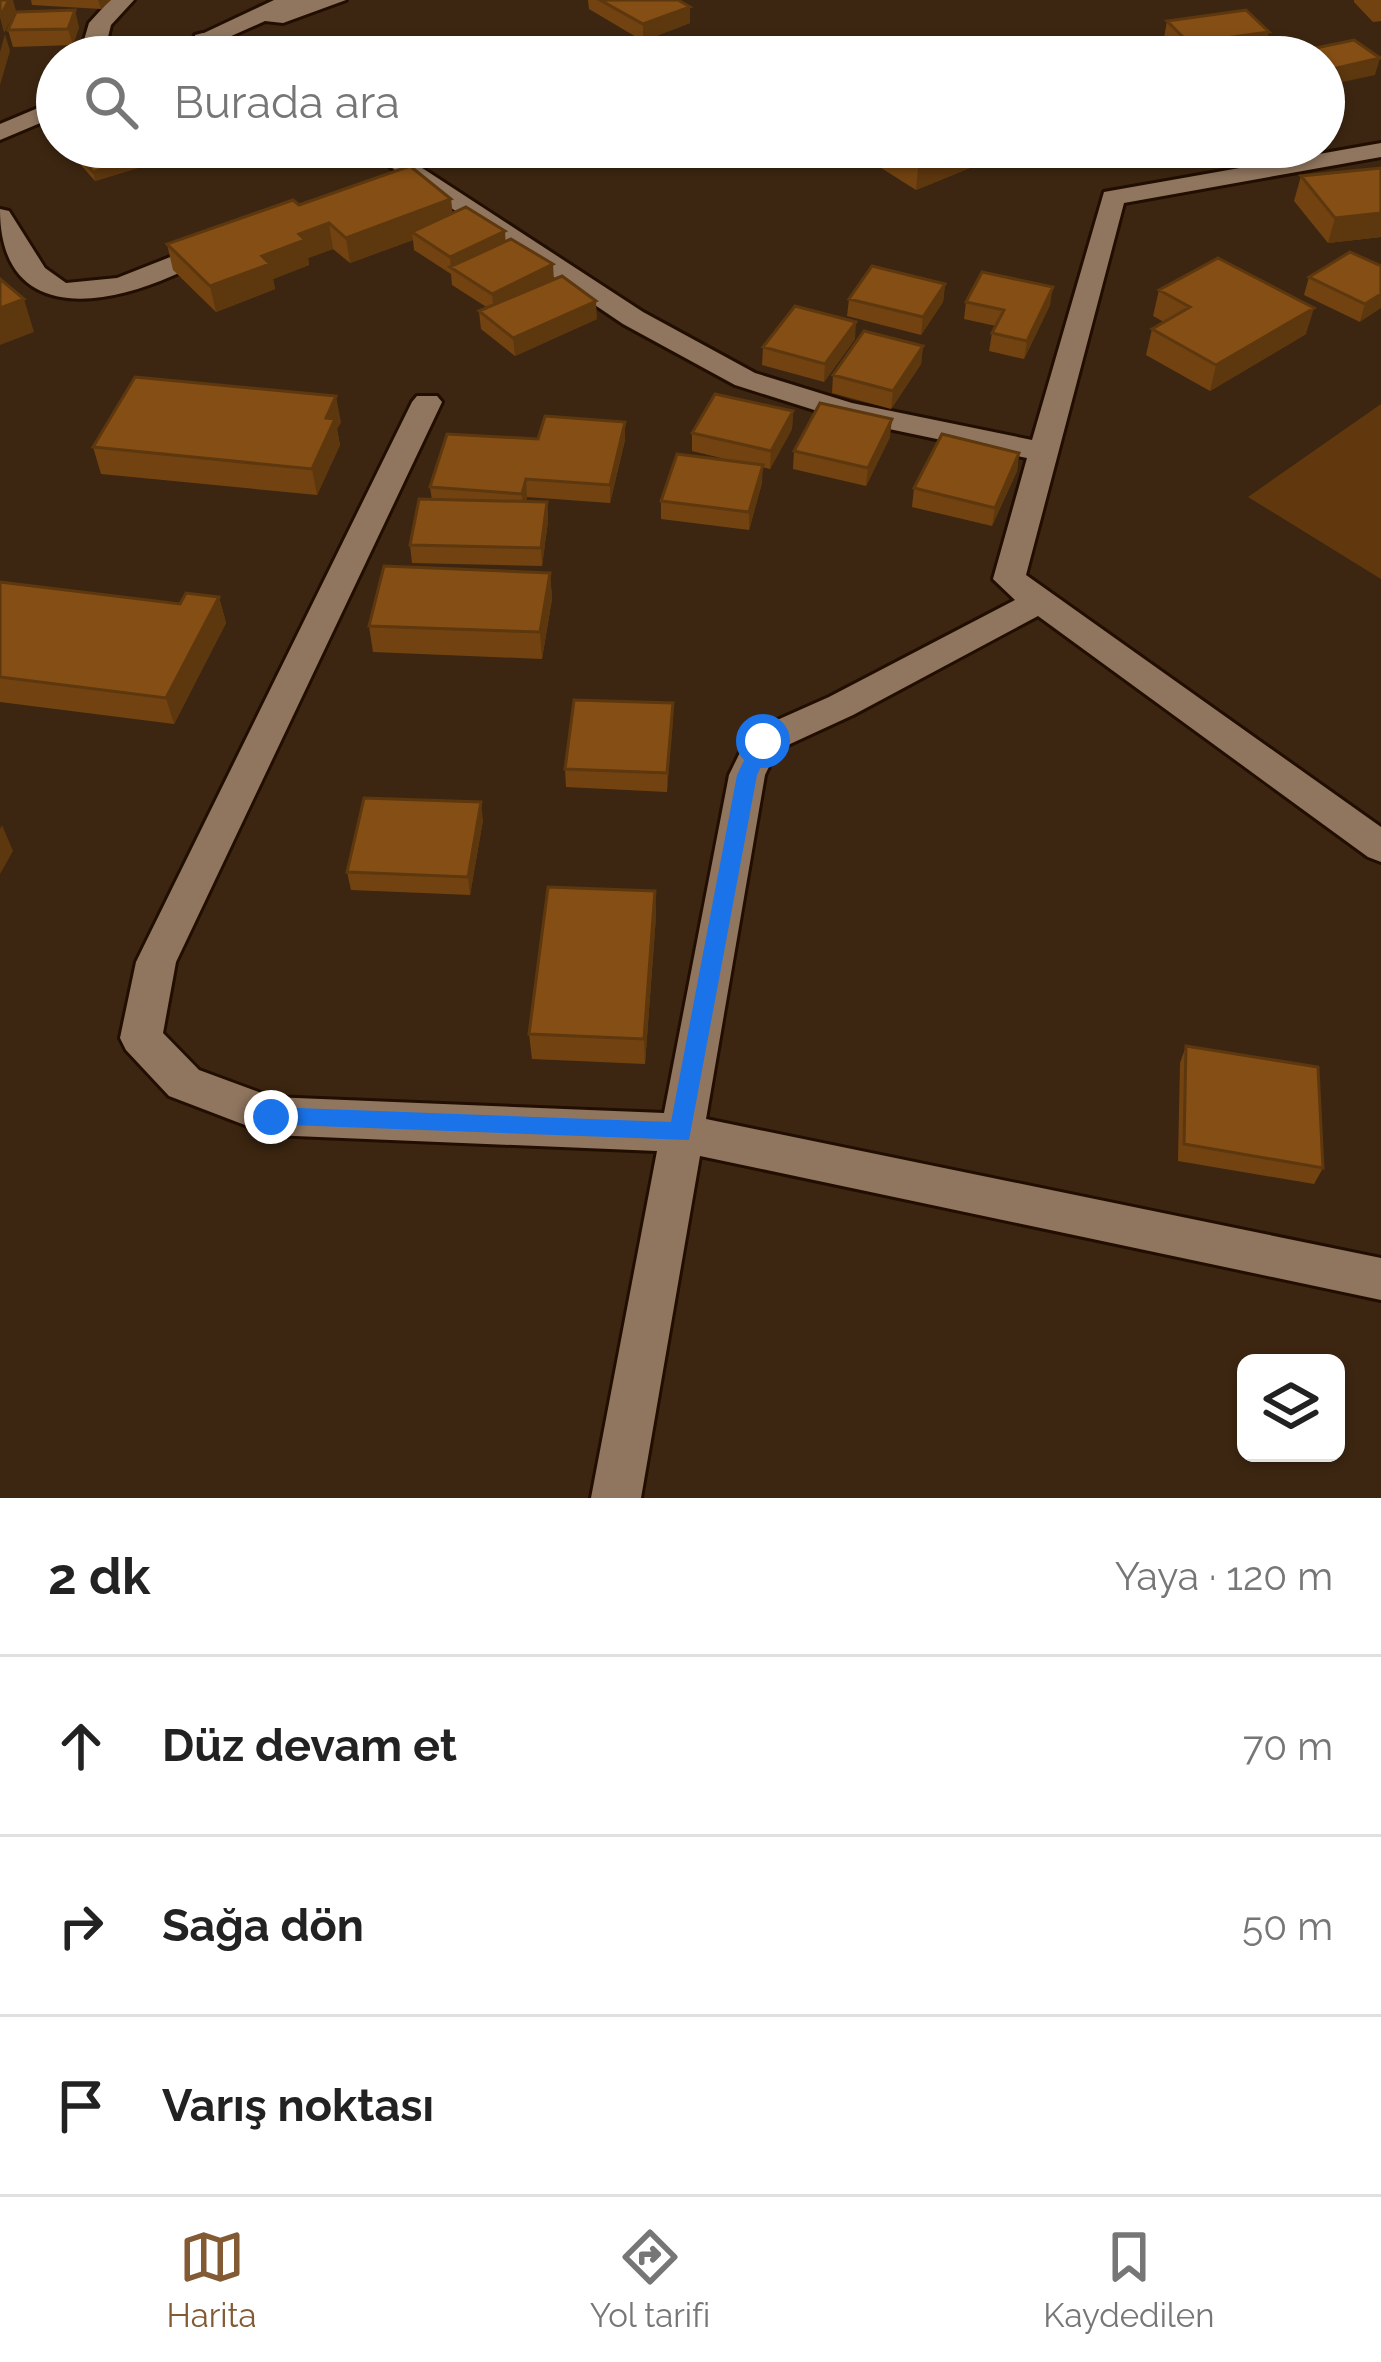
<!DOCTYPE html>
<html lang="tr">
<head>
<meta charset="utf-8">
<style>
  :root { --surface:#fff; --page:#f6f6f6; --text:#222; --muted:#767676; --line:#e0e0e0; --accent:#825b34 }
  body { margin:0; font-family:Raleway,sans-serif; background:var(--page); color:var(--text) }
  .controls { position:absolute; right:36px; bottom:36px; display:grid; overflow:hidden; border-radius:18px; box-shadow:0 3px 9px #0004 }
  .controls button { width:108px; height:108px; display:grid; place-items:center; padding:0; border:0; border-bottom:3px solid var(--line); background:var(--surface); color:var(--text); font:60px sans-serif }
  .stop { position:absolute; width:36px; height:36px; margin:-27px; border:9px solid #1a73e8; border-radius:50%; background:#fff }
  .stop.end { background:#1a73e8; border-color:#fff; box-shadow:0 3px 12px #0008 }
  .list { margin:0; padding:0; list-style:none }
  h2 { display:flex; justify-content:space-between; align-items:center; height:156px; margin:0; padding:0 48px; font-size:51px }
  h2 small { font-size:39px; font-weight:400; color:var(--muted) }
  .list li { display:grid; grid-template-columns:78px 1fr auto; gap:36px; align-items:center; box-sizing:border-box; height:180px; padding:0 48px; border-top:3px solid var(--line) }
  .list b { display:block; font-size:45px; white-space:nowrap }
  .list em { font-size:39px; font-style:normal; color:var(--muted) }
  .icon { flex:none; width:66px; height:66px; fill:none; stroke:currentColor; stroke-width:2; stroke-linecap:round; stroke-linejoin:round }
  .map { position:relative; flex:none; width:1381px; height:1498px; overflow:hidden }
  .search { position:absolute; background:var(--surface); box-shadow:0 3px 9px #0004; left:36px; right:36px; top:36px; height:132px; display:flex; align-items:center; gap:30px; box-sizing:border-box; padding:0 42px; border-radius:66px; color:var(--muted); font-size:45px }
  .sheet { height:696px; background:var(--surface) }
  nav { display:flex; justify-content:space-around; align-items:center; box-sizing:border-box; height:168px; border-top:3px solid var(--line); background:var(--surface); font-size:33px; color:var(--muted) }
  nav a { display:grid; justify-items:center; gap:6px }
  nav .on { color:var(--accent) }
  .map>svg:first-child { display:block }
  .green { fill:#61380d }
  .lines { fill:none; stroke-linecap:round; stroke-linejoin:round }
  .street-casing { stroke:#220e00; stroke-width:6 }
  .secondary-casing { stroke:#220e00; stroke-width:6 }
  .street { fill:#90765f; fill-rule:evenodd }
  .secondary { fill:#90765f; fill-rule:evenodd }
  .wall { fill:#724311 }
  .shaded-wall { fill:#5d370e }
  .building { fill:#854e14; stroke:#5d370e; stroke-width:3 }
  .route { fill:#1a73e8 }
</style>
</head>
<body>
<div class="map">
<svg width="1381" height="1498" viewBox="0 0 1381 1498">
  <rect width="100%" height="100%" fill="#3c2611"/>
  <path class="green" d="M 1381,404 L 1381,579 L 1248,497 Z"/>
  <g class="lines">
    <defs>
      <path id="street" d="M 110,0 L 134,0 L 111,25 L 103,57 L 79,57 L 89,23 Z
        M 203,33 L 241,52 L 245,57 L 216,57 L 195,45 L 195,35 Z
        M 1381,143 L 1381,157 L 1124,203 L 1026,575 L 1381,827 L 1381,862 L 1368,857 L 1038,616 L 853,715 L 777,750 L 765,775 L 706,1119 L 1381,1258 L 1381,1300 L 700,1156 L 641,1498 L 591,1498 L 657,1151 L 271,1135 L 169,1096 L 126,1050 L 120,1038 L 136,962 L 412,402 L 417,396 L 437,396 L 442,402 L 176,962 L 163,1033 L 199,1070 L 272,1097 L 664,1113 L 729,775 L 750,732 L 829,697 L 1015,600 L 993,579 L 1027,458 L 846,420 L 735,385 L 623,324 L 361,147 L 390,147 L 643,312 L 755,373 L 852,403 L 1032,440 L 1104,192 Z
        M 0,209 L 9,211 L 45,268 L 66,283 L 117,278 L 216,239 L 229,247 C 216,261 190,268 172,276 C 97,309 0,320 0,209 Z"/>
      <path id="secondary" d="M 274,0 L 346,0 L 283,23 L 265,21 L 184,57 L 153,57 Z
        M 57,100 L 57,116 L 0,140 L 0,124 Z"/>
    </defs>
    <use href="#street" class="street-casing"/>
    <use href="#secondary" class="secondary-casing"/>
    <use href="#street" class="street"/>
    <use href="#secondary" class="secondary"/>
  </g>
  <path class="wall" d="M 31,0 L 111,0 L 101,9 L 32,5 Z
    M 588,0 L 678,0 L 690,23 L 643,41 L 589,9 Z
    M 1354,0 L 1381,0 L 1381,21 L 1373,22 L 1354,2 Z
    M 1167,21 L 1265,48 L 1204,57 L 1183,57 L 1164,38 Z
    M 79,27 L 73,45 L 13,47 L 8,30 Z
    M 65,147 L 158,147 L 162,151 L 164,160 L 95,181 Z
    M 848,147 L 1021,147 L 916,190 Z
    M 1381,168 L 1381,237 L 1328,243 L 1294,201 L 1301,176 Z
    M 299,205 L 506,241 L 554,280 L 597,319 L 515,356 L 481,329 L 479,311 L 488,308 L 452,285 L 451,274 L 414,250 L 413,240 L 350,263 L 333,249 L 308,258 L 309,265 L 273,279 L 275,289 L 216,312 L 173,270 L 167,244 Z
    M 1381,266 L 1360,322 L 1304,295 L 1309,277 Z
    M 945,284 L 943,302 L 921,335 L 847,316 L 849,299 Z
    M 1159,290 L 1306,334 L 1210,391 L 1146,355 L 1152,329 L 1164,322 L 1153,316 Z
    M 966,302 L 1050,305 L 1024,359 L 989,351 L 992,333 L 996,326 L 964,319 Z
    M 855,339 L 824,382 L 762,365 L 763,347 Z
    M 923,346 L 921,364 L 891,409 L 832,393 L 833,375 Z
    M 793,411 L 792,429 L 770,469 L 762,467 L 762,483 L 749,530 L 661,519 L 661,501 L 742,463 L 692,451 L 692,433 Z
    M 341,422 L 337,429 L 340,445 L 317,495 L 101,474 L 93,447 Z
    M 890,437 L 866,486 L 793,469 L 794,451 Z
    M 538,439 L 625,440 L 610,503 L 527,497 L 526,502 L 547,502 L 548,521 L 542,566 L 412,563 L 410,545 L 432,500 L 430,487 Z
    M 1019,453 L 1017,471 L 992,526 L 912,507 L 914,488 Z
    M 550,573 L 552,599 L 542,659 L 373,652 L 369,626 Z
    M 0,582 L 180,604 L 219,597 L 226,623 L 174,724 L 0,702 Z
    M 673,703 L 667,792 L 566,787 L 565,769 Z
    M 483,820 L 470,895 L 351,890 L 347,872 Z
    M 655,891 L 656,916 L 645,1064 L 532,1059 L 529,1034 Z
    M 1186,1046 L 1323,1168 L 1314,1184 L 1178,1161 L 1180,1063 Z"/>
  <path class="shaded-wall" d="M 9,0 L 13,0 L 16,11 L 4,33 L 0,17 Z
    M 98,0 L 111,0 L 101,9 Z
    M 690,7 L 690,23 L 643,41 L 643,24 Z
    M 75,10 L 79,27 L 73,45 L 68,29 Z
    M 1269,32 L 1265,48 L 1204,57 L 1186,57 L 1189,43 Z
    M 5,34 L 10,51 L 0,85 L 0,52 Z
    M 1380,58 L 1375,75 L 1324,86 L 1324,71 Z
    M 948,147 L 1021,147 L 916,190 L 919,159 Z
    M 162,151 L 164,160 L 95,181 L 93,172 Z
    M 451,199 L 454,224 L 412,232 L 413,240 L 350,263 L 346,238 Z
    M 1381,213 L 1381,237 L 1328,243 L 1335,218 Z
    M 329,223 L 333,249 L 308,258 L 309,265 L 273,279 L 275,289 L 216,312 L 210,286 L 299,234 Z
    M 505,231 L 506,249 L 451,268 L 450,257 Z
    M 553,264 L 554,282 L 494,312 L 492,294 Z
    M 945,284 L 943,302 L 921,335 L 923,317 Z
    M 1053,287 L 1050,305 L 1024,359 L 1027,341 Z
    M 1381,294 L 1381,308 L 1360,322 L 1365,304 Z
    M 24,299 L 34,332 L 0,345 L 0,308 Z
    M 596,301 L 597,319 L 515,356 L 513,338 Z
    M 1314,308 L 1306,334 L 1210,391 L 1216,365 Z
    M 856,322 L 855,339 L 824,382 L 825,364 Z
    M 923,346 L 921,364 L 891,409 L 893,391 Z
    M 336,396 L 341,422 L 337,429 L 340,445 L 317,495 L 312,469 L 326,418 Z
    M 793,411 L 792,429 L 770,469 L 771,451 Z
    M 892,419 L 890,437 L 866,486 L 868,468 Z
    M 625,422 L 625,440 L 610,503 L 610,485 Z
    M 1019,453 L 1017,471 L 992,526 L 995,508 Z
    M 763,465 L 762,483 L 749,530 L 749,512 Z
    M 526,479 L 527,497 L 523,512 L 522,494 Z
    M 547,502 L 548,521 L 542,566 L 541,548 Z
    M 550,573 L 552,599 L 542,659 L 540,632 Z
    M 219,597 L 226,623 L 174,724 L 166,698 Z
    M 673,703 L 673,721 L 667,792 L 667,773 Z
    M 481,802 L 483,820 L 470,895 L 468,877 Z
    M 2,825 L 13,851 L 0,874 L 0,829 Z
    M 655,891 L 656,916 L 645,1064 L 644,1039 Z"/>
  <path class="building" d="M 0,0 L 9,0 L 0,17 Z
    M 600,0 L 678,0 L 690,7 L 643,24 Z
    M 75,10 L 68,29 L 8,30 L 16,12 Z
    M 1246,10 L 1269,32 L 1189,43 L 1167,21 Z
    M 1354,40 L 1380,58 L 1324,71 L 1324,57 L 1277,56 Z
    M 966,42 L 993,57 L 926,57 Z
    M 71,147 L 158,147 L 162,151 L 93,172 Z
    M 901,147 L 948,147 L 919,159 Z
    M 410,166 L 451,199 L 346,238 L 329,223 L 299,234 L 305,240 L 262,256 L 270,264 L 210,286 L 167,244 L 293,200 L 299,205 Z
    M 1381,168 L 1381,213 L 1335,218 L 1301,176 Z
    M 466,207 L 505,231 L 450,257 L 412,232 Z
    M 511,239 L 553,264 L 492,294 L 450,267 Z
    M 1350,252 L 1381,266 L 1381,294 L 1365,304 L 1309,277 Z
    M 1218,258 L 1314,308 L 1216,365 L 1152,329 L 1190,307 L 1159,290 Z
    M 872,266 L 945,284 L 923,317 L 849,299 Z
    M 982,272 L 1053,287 L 1027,341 L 992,333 L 1004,310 L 966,302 Z
    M 562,276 L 596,301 L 513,338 L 479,311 Z
    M 0,279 L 24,299 L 0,308 Z
    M 795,306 L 856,322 L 825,364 L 763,347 Z
    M 864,331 L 923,346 L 893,391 L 833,375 Z
    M 135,377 L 336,396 L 326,418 L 335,419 L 312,469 L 93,447 Z
    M 715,394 L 793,411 L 771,451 L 692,433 Z
    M 820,403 L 892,419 L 868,468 L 794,451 Z
    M 545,416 L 625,422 L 610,485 L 526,479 L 522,494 L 430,487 L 447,434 L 538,439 Z
    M 942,434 L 1019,453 L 995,508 L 914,488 Z
    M 677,454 L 763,465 L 749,512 L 661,501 Z
    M 419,499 L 547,502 L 541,548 L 410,545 Z
    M 384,566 L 550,573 L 540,632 L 369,626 Z
    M 0,582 L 180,604 L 186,593 L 219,597 L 166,698 L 0,677 Z
    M 574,700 L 673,703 L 667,773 L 565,769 Z
    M 364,798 L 481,802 L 468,877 L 347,872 Z
    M 548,887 L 655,891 L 644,1039 L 529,1034 Z
    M 1186,1046 L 1318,1067 L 1323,1168 L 1184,1144 Z"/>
  <path class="route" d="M 763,734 L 773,741 L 757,775 L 689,1140 L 263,1124 L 259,1117 L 271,1107 L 671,1122 L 737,775 L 756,736 Z"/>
</svg>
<div class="controls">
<button><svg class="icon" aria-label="layers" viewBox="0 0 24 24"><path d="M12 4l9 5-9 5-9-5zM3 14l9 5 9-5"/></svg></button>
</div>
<div class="stop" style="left:763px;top:741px"></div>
<div class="stop end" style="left:271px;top:1117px"></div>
<div class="search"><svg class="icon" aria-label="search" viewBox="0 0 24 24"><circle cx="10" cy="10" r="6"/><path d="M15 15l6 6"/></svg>Burada ara</div>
</div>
<section class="sheet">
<h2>2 dk<small>Yaya · 120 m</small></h2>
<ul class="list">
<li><svg class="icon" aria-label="ahead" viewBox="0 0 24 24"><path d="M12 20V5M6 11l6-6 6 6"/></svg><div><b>Düz devam et</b></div><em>70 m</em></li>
<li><svg class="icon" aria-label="right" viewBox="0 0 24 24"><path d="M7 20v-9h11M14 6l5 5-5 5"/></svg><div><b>Sağa dön</b></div><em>50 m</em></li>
<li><svg class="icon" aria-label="arrive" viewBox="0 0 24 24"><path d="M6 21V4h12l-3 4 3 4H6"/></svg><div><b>Varış noktası</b></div></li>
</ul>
</section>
<nav>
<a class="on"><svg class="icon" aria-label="map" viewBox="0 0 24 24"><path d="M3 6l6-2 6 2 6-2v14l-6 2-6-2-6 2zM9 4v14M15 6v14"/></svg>Harita</a>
<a><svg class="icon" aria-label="directions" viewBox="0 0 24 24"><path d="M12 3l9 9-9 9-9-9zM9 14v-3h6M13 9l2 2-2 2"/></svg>Yol tarifi</a>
<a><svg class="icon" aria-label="saved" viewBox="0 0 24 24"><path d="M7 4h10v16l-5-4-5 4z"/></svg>Kaydedilen</a>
</nav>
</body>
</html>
